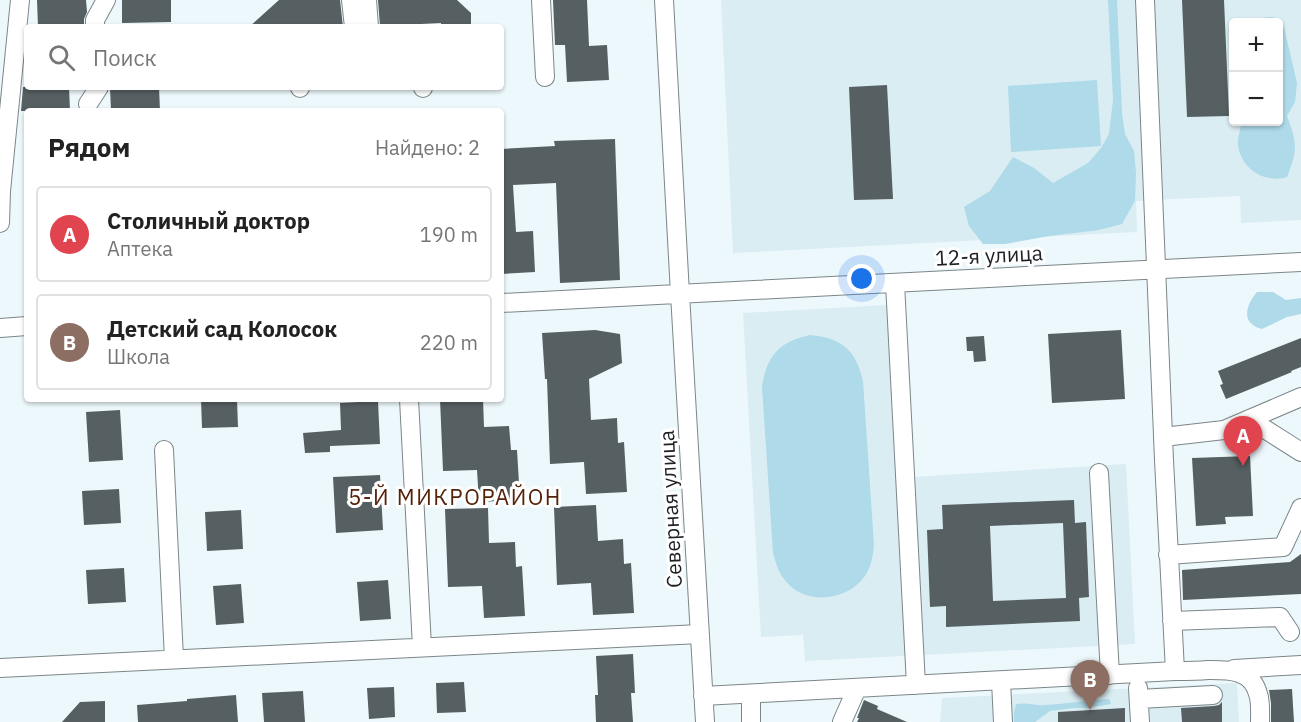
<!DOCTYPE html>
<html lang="ru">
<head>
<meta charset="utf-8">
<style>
  :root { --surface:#fff; --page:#f6f6f6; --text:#222; --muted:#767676; --line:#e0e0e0; --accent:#b85420 }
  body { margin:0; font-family:"IBM Plex Sans",sans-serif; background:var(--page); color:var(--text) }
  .controls { position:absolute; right:18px; top:18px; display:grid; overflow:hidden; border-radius:6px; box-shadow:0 2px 4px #0004 }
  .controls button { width:54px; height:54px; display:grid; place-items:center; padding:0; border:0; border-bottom:2px solid var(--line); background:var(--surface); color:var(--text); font:30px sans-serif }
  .you { position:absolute; left:862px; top:279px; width:21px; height:21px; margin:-15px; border:4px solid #fff; border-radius:50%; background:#1a73e8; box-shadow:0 0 0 9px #1a73e833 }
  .badge { display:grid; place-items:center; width:39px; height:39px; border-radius:50%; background:var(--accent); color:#fff; font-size:20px; font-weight:700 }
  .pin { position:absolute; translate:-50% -50px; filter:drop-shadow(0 2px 3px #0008) }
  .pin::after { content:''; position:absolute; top:32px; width:21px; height:18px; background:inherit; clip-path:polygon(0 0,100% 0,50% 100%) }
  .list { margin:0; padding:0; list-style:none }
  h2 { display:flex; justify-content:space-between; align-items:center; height:78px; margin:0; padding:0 24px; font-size:26px }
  h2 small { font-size:20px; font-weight:400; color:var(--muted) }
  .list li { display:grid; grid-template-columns:39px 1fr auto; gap:18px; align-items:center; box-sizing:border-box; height:96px; margin:0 12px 12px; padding:0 12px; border:2px solid var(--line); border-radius:6px }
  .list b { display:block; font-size:22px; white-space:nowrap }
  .list p { margin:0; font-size:20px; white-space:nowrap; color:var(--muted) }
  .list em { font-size:20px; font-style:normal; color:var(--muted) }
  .icon { flex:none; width:33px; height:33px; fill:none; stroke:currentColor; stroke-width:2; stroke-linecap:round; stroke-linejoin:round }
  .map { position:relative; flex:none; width:1301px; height:722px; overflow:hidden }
  .search { position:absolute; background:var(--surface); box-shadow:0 2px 4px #0004; left:24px; top:24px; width:480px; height:66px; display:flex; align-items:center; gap:15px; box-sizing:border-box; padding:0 21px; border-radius:6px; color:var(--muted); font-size:22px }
  .panel { position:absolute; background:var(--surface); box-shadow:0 2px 4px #0004; left:24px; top:108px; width:480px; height:294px; border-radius:6px }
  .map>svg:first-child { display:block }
  .built { fill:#daedf3; fill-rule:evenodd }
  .green { fill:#aedae9 }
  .building { fill:#565f62; fill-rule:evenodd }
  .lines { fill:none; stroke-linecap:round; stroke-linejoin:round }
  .minor-casing { stroke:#7c8689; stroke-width:20 }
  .minor { stroke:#fff; stroke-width:18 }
  .labels { text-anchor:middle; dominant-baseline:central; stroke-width:6; stroke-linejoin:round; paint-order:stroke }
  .street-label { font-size:21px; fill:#1e2123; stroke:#fff }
  .neighbourhood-label { font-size:22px; letter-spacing:1.5px; fill:#53230a; stroke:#fff }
</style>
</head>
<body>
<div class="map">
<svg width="1301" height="722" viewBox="0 0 1301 722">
  <rect width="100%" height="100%" fill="#edf8fc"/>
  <path class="built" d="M 721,0 L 1301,0 L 1301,220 L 1241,223 L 1240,196 L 1175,199 L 1136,201 L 1137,232 L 733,253 ZM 1234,22 L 1278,22 L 1278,122 L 1234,122 Z
    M 903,304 L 912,477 L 1126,464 L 1135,644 L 805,661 L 803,635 L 761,637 L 743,313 Z
    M 1237,683 L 1239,722 L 940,722 L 942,698 Z"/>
  <path class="green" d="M 1108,0 L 1117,0 L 1122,113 L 1125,134 L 1134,151 L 1136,173 L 1135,201 L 1122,224 L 1099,230 L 1049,236 L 1005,244 L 983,244 L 969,226 L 964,207 L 990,191 L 1013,157 L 1034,168 L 1053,183 L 1088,163 L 1101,148 L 1109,134 L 1113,100 Z
    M 1273,17 L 1284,27 L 1297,83 L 1295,102 L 1287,116 C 1297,143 1298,150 1287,177 C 1265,184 1241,169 1238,145 C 1237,137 1241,130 1241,122 L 1278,122 L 1278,22 L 1249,22 L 1255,19 Z
    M 1097,80 L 1101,146 L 1011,152 L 1008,86 Z
    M 1257,292 L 1273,292 L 1286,300 L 1301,298 L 1301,314 L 1287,317 L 1262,329 C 1259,328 1255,327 1253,325 C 1241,316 1250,300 1257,292 Z
    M 810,335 C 842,338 856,350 863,381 L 874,545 C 873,556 871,567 865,576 C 846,602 804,606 784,579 C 778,571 776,563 773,553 L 762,387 C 767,355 779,342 810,335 Z
    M 1109,699 L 1111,704 L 1088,708 L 1073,708 L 1050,711 L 1035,722 L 1014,722 L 1014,712 L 1016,704 C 1029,702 1034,706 1045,705 C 1067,704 1088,700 1109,699 Z"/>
  <path class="building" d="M 37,0 L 86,0 L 87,12 L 84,19 L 84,26 L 38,27 Z
    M 122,0 L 171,0 L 171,22 L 122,23 Z
    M 279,0 L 340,0 L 343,27 L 249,27 Z
    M 378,0 L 457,0 L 471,13 L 471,27 L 441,27 L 441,23 L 380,26 Z
    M 553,0 L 587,0 L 589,46 L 607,45 L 609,80 L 567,82 L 565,45 L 555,45 Z
    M 1182,0 L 1224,0 L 1229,116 L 1187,117 Z
    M 887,85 L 893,199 L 854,200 L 849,87 Z
    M 23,87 L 69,87 L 70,111 L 21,111 Z
    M 110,87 L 159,87 L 160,111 L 111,111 Z
    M 615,139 L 620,280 L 560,283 L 556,183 L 513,185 L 516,232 L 533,231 L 535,272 L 501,274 L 501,149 L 555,146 L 554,141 Z
    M 595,330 L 620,334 L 622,363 L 589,379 L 591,420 L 617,418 L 618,443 L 624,442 L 627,492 L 586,494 L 584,462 L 550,464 L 547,379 L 545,379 L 542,333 Z
    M 1121,330 L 1125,399 L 1052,403 L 1048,334 Z
    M 984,336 L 986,361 L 974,362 L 973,351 L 967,351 L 966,337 Z
    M 1301,338 L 1301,367 L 1291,371 L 1292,372 L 1226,399 L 1220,385 L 1223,384 L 1218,371 Z
    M 201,399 L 237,399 L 238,427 L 202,428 Z
    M 440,399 L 483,399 L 484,427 L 509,426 L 511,450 L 517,450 L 520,500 L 479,502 L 477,470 L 443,471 Z
    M 378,401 L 380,444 L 330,446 L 330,452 L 305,453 L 303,433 L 341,430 L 340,403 Z
    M 120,410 L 123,460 L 89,462 L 86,412 Z
    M 1250,456 L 1253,516 L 1225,517 L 1226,524 L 1196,526 L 1192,458 Z
    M 380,475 L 383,530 L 336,533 L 333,477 Z
    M 119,489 L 121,523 L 84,525 L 82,491 Z
    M 1074,500 L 1075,523 L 1086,522 L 1089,597 L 1079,598 L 1080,621 L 946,627 L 946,606 L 930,607 L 927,530 L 943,529 L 942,505 ZM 1063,523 L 1066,598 L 993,601 L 990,526 Z
    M 596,505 L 598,541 L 623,539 L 624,564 L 631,563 L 634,613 L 593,615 L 591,583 L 557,585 L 554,507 Z
    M 488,508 L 489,543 L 515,542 L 516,567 L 522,566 L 525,616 L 484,618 L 482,586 L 448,587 L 445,509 Z
    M 241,510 L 243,549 L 207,551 L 205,512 Z
    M 1301,554 L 1301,594 L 1183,600 L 1182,570 L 1290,562 Z
    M 124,568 L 126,602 L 88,604 L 86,570 Z
    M 388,580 L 391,619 L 360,621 L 357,582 Z
    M 241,584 L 244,623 L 216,625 L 213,586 Z
    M 633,654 L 635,693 L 631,693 L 633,722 L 596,722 L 595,695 L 598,695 L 596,656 Z
    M 464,682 L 466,712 L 437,713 L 436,683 Z
    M 394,687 L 395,717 L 369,719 L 367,688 Z
    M 1292,689 L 1294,722 L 1271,722 L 1271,703 L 1269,690 Z
    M 303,691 L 305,722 L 264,722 L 262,693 Z
    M 236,695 L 238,722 L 138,722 L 137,705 L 187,701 L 187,699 Z
    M 864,700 L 878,706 L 877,709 L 907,722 L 857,722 L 859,718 L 857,718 Z
    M 105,701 L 105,722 L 62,722 L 80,702 Z
    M 1222,702 L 1222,722 L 1182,722 L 1181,708 L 1214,706 L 1219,705 Z
    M 1125,708 L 1125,722 L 1058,722 L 1058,712 Z"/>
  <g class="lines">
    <defs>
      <path id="minor" d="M 351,0 L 354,27
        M 367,0 L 369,27
        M 541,0 L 545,77
        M 664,0 L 680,294 L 705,722
        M 95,27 L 95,20 L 106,0
        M 300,87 L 300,88
        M 423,87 L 423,88
        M 88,104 L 99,87
        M 0,223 L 1,191 L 20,0
        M 895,283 L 916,685
        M 501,303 L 1301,262
        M 0,328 L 27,326
        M 409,399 L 422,647
        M 1249,419 L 1301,452
        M 1163,437 L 1224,430 L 1301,397
        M 164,450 L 174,659
        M 1099,473 L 1110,675
        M 1168,555 L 1283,547 L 1301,508
        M 1172,621 L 1280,617 L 1290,632
        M 0,668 L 700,634
        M 1234,669 L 1301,665
        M 1175,671 C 1186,671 1197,671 1208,670 C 1228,670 1252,669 1258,694 C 1261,702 1260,713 1260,722
        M 1001,681 L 1003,722
        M 1138,688 L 1140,722
        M 751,694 L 751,722
        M 703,696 L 1175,671 L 1164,460 L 1145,0
        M 1139,699 L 1213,695
        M 842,722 L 857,688"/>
    </defs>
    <use href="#minor" class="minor-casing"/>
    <use href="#minor" class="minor"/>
  </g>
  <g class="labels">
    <g class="street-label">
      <text transform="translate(989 255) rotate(-3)">12-я улица</text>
      <text transform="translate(670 509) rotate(-93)">Северная улица</text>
    </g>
    <g class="neighbourhood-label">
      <text x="455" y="496">5-Й МИКРОРАЙОН</text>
    </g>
  </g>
</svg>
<div class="controls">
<button>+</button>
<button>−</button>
</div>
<div class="you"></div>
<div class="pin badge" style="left:1243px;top:466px;background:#e0444e">A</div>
<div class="pin badge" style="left:1090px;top:710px;background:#8d6e63">B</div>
<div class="search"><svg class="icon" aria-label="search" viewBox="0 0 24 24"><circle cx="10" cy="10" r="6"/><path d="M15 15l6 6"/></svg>Поиск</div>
<section class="panel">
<h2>Рядом<small>Найдено: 2</small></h2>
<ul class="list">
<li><span class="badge" style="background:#e0444e">A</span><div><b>Столичный доктор</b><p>Аптека</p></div><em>190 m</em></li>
<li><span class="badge" style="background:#8d6e63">B</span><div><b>Детский сад Колосок</b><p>Школа</p></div><em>220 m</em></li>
</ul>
</section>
</div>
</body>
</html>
